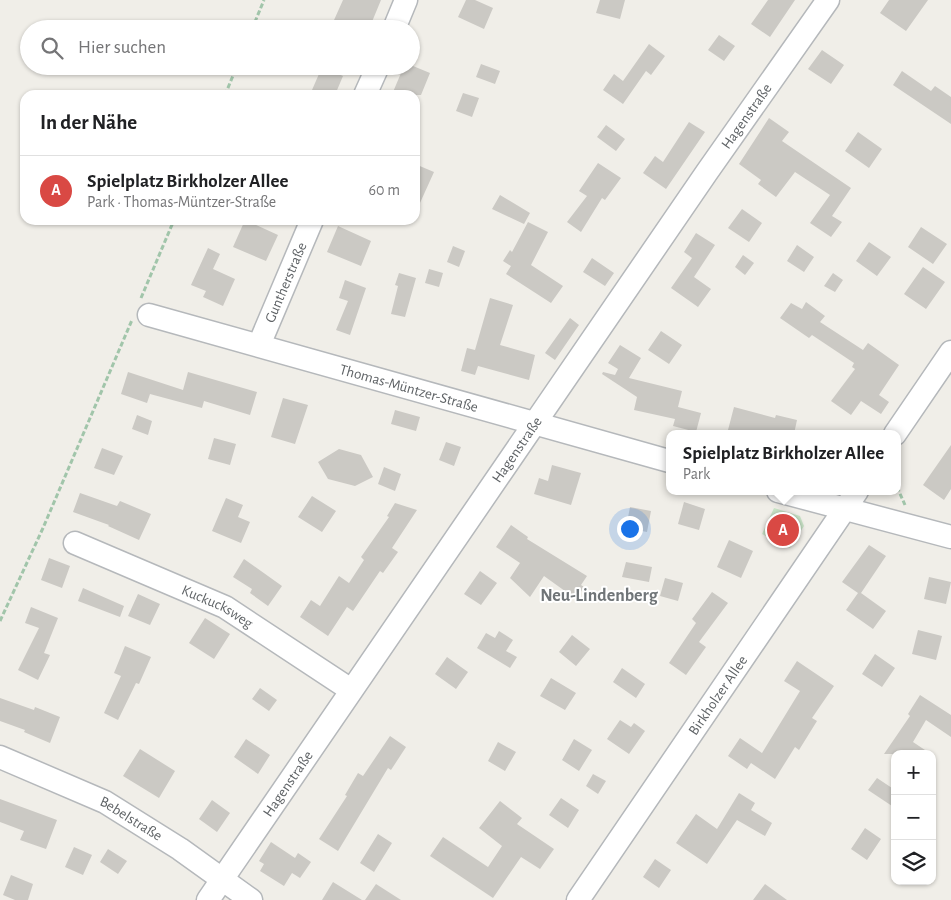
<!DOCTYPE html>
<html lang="de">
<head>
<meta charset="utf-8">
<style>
  :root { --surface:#fff; --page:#f2f2f2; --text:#202124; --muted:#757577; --line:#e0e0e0; --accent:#d94944 }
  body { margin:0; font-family:"Alegreya Sans",sans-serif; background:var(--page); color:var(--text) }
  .controls { position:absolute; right:15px; bottom:15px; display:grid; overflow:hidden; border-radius:10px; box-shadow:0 1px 4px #0004 }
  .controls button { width:45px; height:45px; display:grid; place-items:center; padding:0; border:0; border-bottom:1px solid var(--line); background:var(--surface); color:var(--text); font:25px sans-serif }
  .you { position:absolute; left:629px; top:528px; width:18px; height:18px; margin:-12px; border:4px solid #fff; border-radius:50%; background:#1a73e8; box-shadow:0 0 0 8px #1a73e833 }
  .badge { display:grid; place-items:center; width:32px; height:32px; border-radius:50%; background:var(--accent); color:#fff; font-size:16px; font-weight:700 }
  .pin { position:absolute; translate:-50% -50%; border:2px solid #fff; box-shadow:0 1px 5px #0006 }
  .popup { position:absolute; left:666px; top:430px; width:235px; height:65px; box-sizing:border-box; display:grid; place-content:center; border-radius:10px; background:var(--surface); filter:drop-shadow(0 1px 4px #0005); font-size:16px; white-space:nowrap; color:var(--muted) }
  .popup b { font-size:19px; color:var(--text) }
  .popup::after { content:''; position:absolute; left:50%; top:100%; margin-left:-10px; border:10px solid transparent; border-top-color:var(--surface) }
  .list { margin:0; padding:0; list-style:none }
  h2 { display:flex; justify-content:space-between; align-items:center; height:65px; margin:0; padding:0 20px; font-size:21px }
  h2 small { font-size:16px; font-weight:400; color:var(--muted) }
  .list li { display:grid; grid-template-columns:32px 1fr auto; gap:15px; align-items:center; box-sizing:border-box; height:70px; padding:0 20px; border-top:1px solid var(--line) }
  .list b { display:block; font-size:19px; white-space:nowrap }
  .list p { margin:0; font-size:16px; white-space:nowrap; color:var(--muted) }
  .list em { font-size:16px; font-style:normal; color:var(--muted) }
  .icon { flex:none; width:28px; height:28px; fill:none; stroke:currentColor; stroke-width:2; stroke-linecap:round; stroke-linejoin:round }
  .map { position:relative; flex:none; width:951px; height:900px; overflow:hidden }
  .search { position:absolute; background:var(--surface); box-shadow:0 1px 4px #0004; left:20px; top:20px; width:400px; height:55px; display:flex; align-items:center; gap:12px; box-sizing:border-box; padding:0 18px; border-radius:28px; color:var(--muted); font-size:19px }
  .panel { position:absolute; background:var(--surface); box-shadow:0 1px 4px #0004; left:20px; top:90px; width:400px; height:135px; border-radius:15px }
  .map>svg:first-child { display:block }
  .green { fill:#c9e4c7 }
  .building { fill:#cbc9c4 }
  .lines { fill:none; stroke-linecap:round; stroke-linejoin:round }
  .minor-casing { stroke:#b5b8bb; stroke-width:25 }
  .path { stroke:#a1c5aa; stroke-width:3; stroke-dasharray:5 2.5; stroke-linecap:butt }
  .minor { stroke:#fff; stroke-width:22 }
  .labels { text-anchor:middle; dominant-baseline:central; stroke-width:4; stroke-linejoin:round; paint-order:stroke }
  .street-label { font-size:15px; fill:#5f6366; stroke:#fff }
  .quarter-label { font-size:18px; font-weight:bold; fill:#707578; stroke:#fff }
</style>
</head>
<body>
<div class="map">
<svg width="951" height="900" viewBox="0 0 951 900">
  <rect width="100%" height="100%" fill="#f0eee8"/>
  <path class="green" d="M 774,508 L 800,516 L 804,526 L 790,548 L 762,534 Z"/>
  <path class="building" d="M 343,0 L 381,0 L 369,29 L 330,29 Z
    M 466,0 L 475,0 L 493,8 L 484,29 L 458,17 Z
    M 600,0 L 625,0 L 620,19 L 596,13 Z
    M 768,0 L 795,0 L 770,37 L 751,24 Z
    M 889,0 L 928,0 L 906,31 L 880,13 Z
    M 719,35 L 735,46 L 724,61 L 708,50 Z
    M 649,44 L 665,56 L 651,75 L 646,71 L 623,104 L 603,90 L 614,74 L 623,81 Z
    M 822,50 L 844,65 L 831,84 L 808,69 Z
    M 481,64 L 500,71 L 495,84 L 476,77 Z
    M 404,66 L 413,66 L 430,73 L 421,95 L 401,95 L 393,92 Z
    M 322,67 L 343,76 L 335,95 L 323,95 L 312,90 Z
    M 902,71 L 931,91 L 935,86 L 951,97 L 951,124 L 893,85 Z
    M 463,93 L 479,98 L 472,117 L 456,111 Z
    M 769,118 L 789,132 L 782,141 L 851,188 L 832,216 L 842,222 L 831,237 L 810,223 L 830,195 L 795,172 L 776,197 L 758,184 L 761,180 L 739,164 Z
    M 689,122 L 705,132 L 666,189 L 643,173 L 655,156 L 663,162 Z
    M 606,125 L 625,139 L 616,151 L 597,137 Z
    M 858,132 L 882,149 L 869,168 L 845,151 Z
    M 598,163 L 621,178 L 605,200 L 602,198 L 581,232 L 567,222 L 587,196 L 579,191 Z
    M 415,164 L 434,172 L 415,214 Z
    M 500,195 L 530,213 L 524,224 L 492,209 Z
    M 742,209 L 762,223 L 749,242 L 728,228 Z
    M 245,220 L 278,235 L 266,261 L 233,247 Z
    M 528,222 L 548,232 L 531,265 L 563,286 L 551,303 L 506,274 L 511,266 L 503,261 L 510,250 L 512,252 Z
    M 338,226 L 371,241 L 361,266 L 327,252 Z
    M 921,227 L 947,244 L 933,264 L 908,247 Z
    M 696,233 L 715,245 L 694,277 L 711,289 L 698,307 L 671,288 L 692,258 L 684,252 Z
    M 869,242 L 891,257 L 877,276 L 856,261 Z
    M 797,245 L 814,257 L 804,272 L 787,261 Z
    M 453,246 L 465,251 L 459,267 L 447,262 Z
    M 208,248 L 220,254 L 213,269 L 235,279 L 223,306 L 203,297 L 206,291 L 191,285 Z
    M 743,255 L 754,263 L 745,275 L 735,267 Z
    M 592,258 L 614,273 L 605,286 L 583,272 Z
    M 923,267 L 945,282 L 926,309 L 904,294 Z
    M 429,269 L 443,273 L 439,287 L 425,283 Z
    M 399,273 L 416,278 L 405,317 L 391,314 L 398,286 L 395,285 Z
    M 833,273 L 843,280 L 835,292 L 824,286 Z
    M 345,280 L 366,288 L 350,335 L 336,330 L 348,301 L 339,298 Z
    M 490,298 L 513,305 L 500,345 L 535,355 L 529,380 L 478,366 L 475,375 L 461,371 L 467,348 L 475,350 Z
    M 806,302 L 825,316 L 820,322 L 863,350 L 868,343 L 899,365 L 879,395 L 889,402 L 881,414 L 861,401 L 851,415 L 831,401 L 855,369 L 852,367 L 854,363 L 812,335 L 809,338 L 780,318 L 791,303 L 802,309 Z
    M 570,318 L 579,325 L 555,360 L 545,353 Z
    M 661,331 L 682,345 L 669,364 L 648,350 Z
    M 620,345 L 641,358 L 629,378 L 682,391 L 678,407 L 701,413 L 696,432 L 673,426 L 675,419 L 634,410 L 637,397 L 602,374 L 603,372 L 615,375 L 618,369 L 608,363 Z
    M 128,372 L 183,390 L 188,372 L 257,392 L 250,415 L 204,401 L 202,408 L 150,394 L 147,403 L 121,394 Z
    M 283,398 L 308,405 L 295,444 L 271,437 Z
    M 734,407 L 775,418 L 776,415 L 797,420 L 794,434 L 744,434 L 728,430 Z
    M 395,410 L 420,417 L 416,431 L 391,424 Z
    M 137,415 L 152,421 L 148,435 L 132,429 Z
    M 214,438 L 236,444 L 230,465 L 208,459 Z
    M 446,442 L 461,447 L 454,466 L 439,460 Z
    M 951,445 L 951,489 L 944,500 L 923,485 Z
    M 102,448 L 123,456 L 114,475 L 94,468 Z
    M 339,449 L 361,455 L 373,477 L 355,486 L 328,479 L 318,462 Z
    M 552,465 L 581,473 L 571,505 L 534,494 L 539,478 L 548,481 Z
    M 384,467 L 401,474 L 395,491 L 378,484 Z
    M 80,493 L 117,506 L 120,501 L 151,514 L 139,540 L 108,526 L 109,525 L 73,512 Z
    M 312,496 L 336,511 L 322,532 L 298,517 Z
    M 226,498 L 243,505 L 238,517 L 250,522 L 241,543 L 212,531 Z
    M 684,502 L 705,509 L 699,530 L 678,524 Z
    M 395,503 L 417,510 L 392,548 L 398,552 L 383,573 L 380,571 L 353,611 L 347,607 L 328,636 L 300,617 L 311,600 L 320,606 L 339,576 L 349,583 L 364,560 L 361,557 L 389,517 L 387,516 Z
    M 630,507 L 651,511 L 647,532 L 626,528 Z
    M 511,525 L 528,537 L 527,539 L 587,576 L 581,585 L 584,587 L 576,599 L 544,576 L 530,597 L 510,578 L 520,563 L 496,547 Z
    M 729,540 L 753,551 L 741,578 L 717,567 Z
    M 869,545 L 886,556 L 861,593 L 886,611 L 873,629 L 846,610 L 858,593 L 842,582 Z
    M 49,558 L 70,566 L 62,588 L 41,580 Z
    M 244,559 L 282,586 L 268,606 L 250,593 L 252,589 L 233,577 Z
    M 626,562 L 652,567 L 649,582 L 622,577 Z
    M 480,571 L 497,583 L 481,605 L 464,594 Z
    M 929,577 L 951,582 L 946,604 L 924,599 Z
    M 665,578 L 683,583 L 678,601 L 660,596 Z
    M 83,588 L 124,606 L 120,617 L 78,601 Z
    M 712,592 L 728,603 L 699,642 L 706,647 L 686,675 L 669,663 L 696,623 L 692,619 Z
    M 138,594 L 160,604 L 150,625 L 128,616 Z
    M 31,607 L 58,618 L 44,653 L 50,655 L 38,680 L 18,670 L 39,628 L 25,623 Z
    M 205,618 L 230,634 L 214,659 L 189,643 Z
    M 918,630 L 942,636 L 936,660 L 912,654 Z
    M 499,631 L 513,640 L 506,651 L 517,657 L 510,668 L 477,648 L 486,633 L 495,638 Z
    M 572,635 L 590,649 L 576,666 L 559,652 Z
    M 125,646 L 151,657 L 139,684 L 136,683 L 118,720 L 104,713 L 121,676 L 114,673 Z
    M 875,654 L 895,668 L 882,687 L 862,674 Z
    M 447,657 L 468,672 L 456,689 L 435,674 Z
    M 797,661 L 834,686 L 812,718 L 817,721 L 799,750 L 795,747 L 775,779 L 751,763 L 747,769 L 728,756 L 740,738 L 762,753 L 800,691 L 784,681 Z
    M 622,668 L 645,684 L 636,698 L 613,682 Z
    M 551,678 L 576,693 L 565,710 L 540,696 Z
    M 260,688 L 277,700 L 269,711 L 252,699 Z
    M 920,695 L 951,715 L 951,737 L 926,720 L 913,742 L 931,754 L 884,754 L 910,716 L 908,714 Z
    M 0,698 L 34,710 L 35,707 L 60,717 L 50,743 L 24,732 L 25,730 L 0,721 Z
    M 620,720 L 631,727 L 634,723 L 645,731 L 629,754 L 607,739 Z
    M 390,736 L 406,747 L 391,770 L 388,768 L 338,851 L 319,839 L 347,796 L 345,795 L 358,773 L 363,776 Z
    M 246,739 L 270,755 L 258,774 L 234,757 Z
    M 574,739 L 592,750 L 579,771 L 562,760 Z
    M 498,742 L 516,752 L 505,771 L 488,761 Z
    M 140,749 L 175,771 L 159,798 L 123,776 Z
    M 593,774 L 606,781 L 598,794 L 586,786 Z
    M 877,778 L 895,790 L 895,808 L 868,790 Z
    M 739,793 L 755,803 L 751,810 L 772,823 L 765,836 L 737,820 L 707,864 L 676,843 L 696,814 L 717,829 Z
    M 561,798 L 579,810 L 568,828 L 549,815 Z
    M 0,799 L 57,820 L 46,849 L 20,840 L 24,831 L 0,822 Z
    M 212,800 L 230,813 L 217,832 L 199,819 Z
    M 500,801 L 522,818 L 517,824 L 554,849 L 540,869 L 521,857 L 493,898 L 430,856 L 443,837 L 488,867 L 502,846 L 479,828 Z
    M 865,828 L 881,839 L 867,860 L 851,849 Z
    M 378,834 L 392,843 L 374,872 L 360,863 Z
    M 271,842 L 295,858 L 298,853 L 311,862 L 300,878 L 292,873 L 284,886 L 260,871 L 264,864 L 259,861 Z
    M 74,847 L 92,855 L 83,875 L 65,867 Z
    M 108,849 L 127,861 L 118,874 L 100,862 Z
    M 655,859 L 671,870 L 659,888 L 643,877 Z
    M 11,875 L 33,884 L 28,900 L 15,900 L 3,895 Z
    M 333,882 L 362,900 L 322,900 Z
    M 376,884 L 401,900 L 365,900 Z
    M 765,884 L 787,900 L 753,900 Z"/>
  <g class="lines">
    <defs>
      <g id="minor">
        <path d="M 394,29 L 406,0"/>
        <path d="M 365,95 L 378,66"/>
        <path id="s1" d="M 149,315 L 669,461"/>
        <path id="s2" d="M 259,345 L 312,220"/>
        <path d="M 895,434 L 951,352"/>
        <path d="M 778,491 L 951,537"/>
        <path id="s3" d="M 75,543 L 225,607 L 351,690"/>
        <path id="s4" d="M 0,757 L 105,802 L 180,849 L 251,900"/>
        <path id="s5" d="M 208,900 L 707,172 L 828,0"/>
        <path id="s6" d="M 578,900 L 857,491"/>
      </g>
    </defs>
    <use href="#minor" class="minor-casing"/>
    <path class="path" d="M 252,29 L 264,0
      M 225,95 L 237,66
      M 141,298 L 174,220
      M 897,487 L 905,505
      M 0,621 L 43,528 L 132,320"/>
    <use href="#minor" class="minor"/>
  </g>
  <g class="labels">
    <g class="street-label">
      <text stroke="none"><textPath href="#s5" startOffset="951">Hagenstraße</textPath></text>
      <text stroke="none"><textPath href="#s2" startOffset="68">Guntherstraße</textPath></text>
      <text stroke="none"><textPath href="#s1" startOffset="270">Thomas-Müntzer-Straße</textPath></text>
      <text stroke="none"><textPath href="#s5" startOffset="546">Hagenstraße</textPath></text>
      <text stroke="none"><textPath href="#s3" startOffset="156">Kuckucksweg</textPath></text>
      <text stroke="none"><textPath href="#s6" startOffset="248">Birkholzer Allee</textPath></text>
      <text stroke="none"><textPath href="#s5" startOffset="141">Hagenstraße</textPath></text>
      <text stroke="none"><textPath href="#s4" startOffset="145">Bebelstraße</textPath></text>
    </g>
    <g class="quarter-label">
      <text x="599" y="596">Neu-Lindenberg</text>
    </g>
  </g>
</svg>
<div class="controls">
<button>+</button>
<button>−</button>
<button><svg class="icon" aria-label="layers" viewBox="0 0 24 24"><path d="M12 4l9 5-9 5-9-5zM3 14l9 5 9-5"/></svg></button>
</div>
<div class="you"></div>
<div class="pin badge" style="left:783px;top:530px">A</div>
<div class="popup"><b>Spielplatz Birkholzer Allee</b>Park</div>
<div class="search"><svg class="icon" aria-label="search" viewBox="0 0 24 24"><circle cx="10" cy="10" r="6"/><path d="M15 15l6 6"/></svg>Hier suchen</div>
<section class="panel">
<h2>In der Nähe<small></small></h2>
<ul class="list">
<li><span class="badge">A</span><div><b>Spielplatz Birkholzer Allee</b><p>Park · Thomas-Müntzer-Straße</p></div><em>60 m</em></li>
</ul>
</section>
</div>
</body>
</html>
